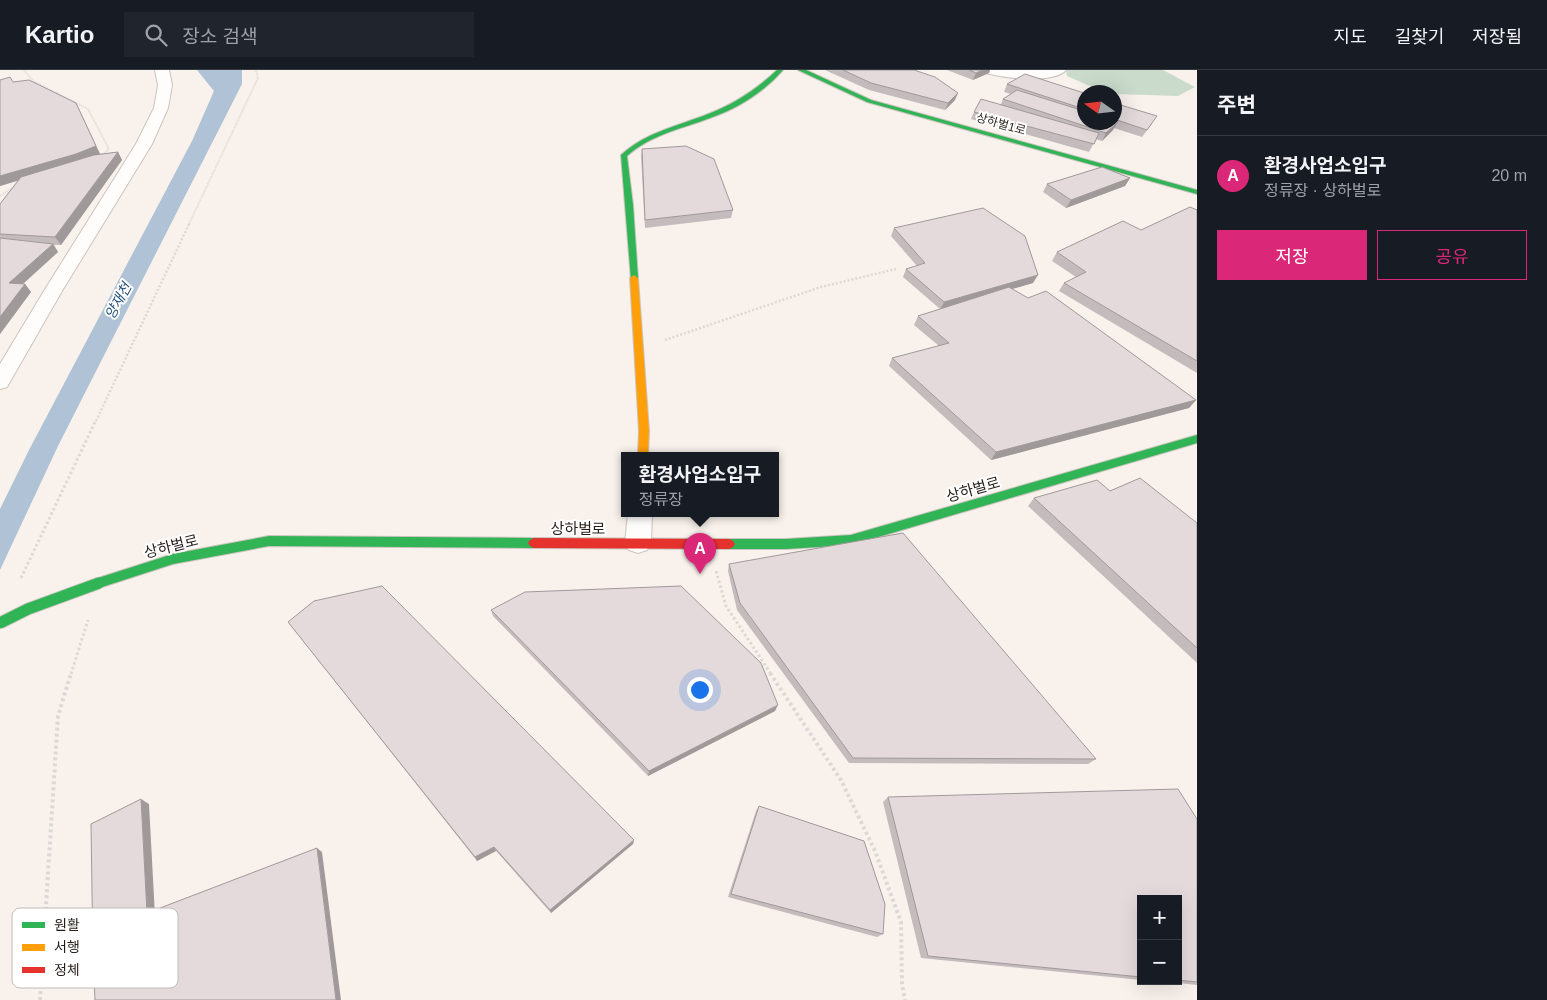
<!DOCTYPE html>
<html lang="ko">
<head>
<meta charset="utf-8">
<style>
  :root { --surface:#171b24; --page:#20242c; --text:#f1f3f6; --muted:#9ea1a6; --line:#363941; --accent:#db2777 }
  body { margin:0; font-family:Helvetica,"Noto Sans KR",sans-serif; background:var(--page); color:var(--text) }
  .controls { position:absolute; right:15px; bottom:15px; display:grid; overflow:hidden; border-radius:0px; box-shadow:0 5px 20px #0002 }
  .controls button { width:45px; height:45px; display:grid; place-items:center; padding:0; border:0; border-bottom:1px solid var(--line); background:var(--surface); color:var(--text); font:25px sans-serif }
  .compass { position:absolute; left:1077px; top:15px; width:45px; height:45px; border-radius:50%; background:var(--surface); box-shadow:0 5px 20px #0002; rotate:284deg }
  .you { position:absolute; left:699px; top:619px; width:18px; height:18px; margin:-12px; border:4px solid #fff; border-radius:50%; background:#1a73e8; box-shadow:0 0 0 8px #1a73e833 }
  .badge { display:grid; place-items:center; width:32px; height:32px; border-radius:50%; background:var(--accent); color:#fff; font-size:16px; font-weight:700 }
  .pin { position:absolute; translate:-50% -41px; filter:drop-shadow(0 1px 2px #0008) }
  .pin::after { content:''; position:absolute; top:26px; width:18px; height:15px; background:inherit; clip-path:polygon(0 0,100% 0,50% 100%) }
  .popup { position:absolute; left:621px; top:382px; width:158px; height:65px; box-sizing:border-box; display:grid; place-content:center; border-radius:0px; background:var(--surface); filter:drop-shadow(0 1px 4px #0005); font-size:16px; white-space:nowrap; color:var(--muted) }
  .popup b { font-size:19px; color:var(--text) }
  .popup::after { content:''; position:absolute; left:50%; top:100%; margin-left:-10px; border:10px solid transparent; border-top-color:var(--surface) }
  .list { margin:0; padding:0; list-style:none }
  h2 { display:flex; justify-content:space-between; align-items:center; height:65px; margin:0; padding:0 20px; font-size:21px }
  h2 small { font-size:16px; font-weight:400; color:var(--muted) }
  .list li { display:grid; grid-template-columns:32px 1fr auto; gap:15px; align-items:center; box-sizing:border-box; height:80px; padding:0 20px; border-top:1px solid var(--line) }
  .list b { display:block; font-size:19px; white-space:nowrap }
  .list p { margin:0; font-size:16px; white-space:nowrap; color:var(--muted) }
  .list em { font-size:16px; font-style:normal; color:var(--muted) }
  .actions { display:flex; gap:10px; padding:15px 20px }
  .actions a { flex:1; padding:11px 0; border:1px solid var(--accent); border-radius:0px; text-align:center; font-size:18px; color:var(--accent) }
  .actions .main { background:var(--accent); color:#fff }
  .icon { flex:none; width:28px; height:28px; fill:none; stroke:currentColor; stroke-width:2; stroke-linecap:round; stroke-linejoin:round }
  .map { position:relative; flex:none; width:1197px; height:930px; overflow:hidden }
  header { display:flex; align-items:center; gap:30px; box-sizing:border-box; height:70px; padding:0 25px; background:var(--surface); border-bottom:1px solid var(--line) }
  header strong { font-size:24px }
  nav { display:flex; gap:28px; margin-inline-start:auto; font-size:18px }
  .search { width:350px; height:45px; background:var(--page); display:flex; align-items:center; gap:12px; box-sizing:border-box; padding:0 18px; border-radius:0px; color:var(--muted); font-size:19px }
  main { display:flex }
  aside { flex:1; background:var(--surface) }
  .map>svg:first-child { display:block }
  .forest { fill:#cadbcb }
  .water { fill:#b0c2d5 }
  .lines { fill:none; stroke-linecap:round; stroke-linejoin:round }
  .street-casing { stroke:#cbc4be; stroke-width:2 }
  .fast-casing { stroke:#cbc4be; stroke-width:2 }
  .slow-casing { stroke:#cbc4be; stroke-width:2 }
  .jam-casing { stroke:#cbc4be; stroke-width:2 }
  .path-far3 { stroke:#dbd8d7; stroke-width:2; stroke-dasharray:1 1; stroke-linecap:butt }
  .path-far2 { stroke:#dbd8d7; stroke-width:2.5; stroke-dasharray:2 2; stroke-linecap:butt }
  .path-far1 { stroke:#dbd8d7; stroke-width:3; stroke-dasharray:2.5 2.5; stroke-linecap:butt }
  .path { stroke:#dbd8d7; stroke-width:4; stroke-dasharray:3 3; stroke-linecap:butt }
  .street { fill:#fefdfc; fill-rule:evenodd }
  .fast { fill:#30b455; fill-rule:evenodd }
  .slow { fill:#ff9f0a; fill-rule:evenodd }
  .jam { fill:#e5322d; fill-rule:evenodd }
  .fast-bridge-casing { stroke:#cbc4be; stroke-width:13; stroke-linecap:butt }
  .fast-bridge { stroke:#30b455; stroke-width:11 }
  .wall { fill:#c4bbbd }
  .shaded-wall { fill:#a0999a }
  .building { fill:#e4dadc; stroke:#a0999a }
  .labels { text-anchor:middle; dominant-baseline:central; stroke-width:4; stroke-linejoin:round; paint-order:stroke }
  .far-street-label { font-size:12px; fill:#261f19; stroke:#fff }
  .far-water-label { font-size:14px; font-style:italic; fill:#235078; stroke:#fff }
  .street-label { font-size:15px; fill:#261f19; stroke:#fff }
  .key { fill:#fff; stroke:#bebcba; stroke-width:1 }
  .key-label { font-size:14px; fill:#261f19 }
</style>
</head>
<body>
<header>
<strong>Kartio</strong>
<div class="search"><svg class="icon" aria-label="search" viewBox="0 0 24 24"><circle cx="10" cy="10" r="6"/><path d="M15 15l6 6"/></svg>장소 검색</div>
<nav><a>지도</a><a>길찾기</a><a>저장됨</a></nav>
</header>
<main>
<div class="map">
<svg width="1197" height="930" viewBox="0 0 1197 930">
  <rect width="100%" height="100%" fill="#f9f2ec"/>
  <path class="forest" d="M 1066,0 L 1163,0 L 1195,17 L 1178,26 L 1115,24 L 1103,22 L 1067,6 Z"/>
  <path class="water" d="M 197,0 L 242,0 L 242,14 L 58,376 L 0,500 L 0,439 L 29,380 L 192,71 L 214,21 Z"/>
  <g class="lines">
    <defs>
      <path id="street" d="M 155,0 L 169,0 L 172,15 L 168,38 L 152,74 L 62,221 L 7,317 L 0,319 L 0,294 L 44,221 L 136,74 L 154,38 L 158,15 Z
        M 984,0 L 1066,0 C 1054,14 1003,8 986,3 Z
        M 628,443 L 652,443 L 651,473 L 647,480 L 638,483 L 629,480 L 625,473 Z"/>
      <path id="fast" d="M 777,0 L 783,0 C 764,22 737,39 710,48 C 681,59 650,65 627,86 L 633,135 L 638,208 L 637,210 L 631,210 L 621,85 C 646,62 678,56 708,44 C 734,34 757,19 777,0 Z
        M 798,0 L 806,0 L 871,30 L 1197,120 L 1197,124 L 867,32 Z
        M 1197,365 L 1197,373 L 851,475 L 786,479 L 729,479 L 725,477 L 723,474 L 725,471 L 729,469 L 786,469 L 851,465 Z
        M 269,466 L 534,468 L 538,470 L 540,473 L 538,476 L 534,478 L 269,476 L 173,494 L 99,518 L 95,517 L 93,513 L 95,509 L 173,484 Z"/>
      <path id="slow" d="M 634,205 L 638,208 L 649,361 L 648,385 L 638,385 L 639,361 L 630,208 Z"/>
      <path id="jam" d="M 534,468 L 729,469 L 733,471 L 735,474 L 733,477 L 729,479 L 534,478 L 530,476 L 528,473 L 530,470 Z"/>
    </defs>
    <use href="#street" class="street-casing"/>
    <use href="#fast" class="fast-casing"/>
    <use href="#slow" class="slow-casing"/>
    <use href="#jam" class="jam-casing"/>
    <path class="path-far3" d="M 24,0 L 33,11 L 88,39 L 109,79 L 102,86
      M 0,126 L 14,117
      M 189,154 L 258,8 L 256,0"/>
    <path class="path-far2" d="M 665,270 L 821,217 L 896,199
      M 96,351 L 190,152"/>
    <path class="path-far1" d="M 716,501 L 726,536 L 771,604
      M 21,508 L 96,350
      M 71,604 L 88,550"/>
    <path class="path" d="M 770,603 L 841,710 L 875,781 L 901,852 L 902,913 L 905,930
      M 40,930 L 58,646 L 71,603"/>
    <use href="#street" class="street"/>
    <use href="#fast" class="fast"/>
    <use href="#slow" class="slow"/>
    <use href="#jam" class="jam"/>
    <defs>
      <path id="fast-bridge" d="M 0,553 L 28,539 L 99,513"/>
    </defs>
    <use href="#fast-bridge" class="fast-bridge-casing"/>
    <use href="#fast-bridge" class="fast-bridge"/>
  </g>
  <path class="wall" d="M 825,0 L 914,0 L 955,30 L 945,40 L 869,20 Z
    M 947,0 L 990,0 L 989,3 L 973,10 Z
    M 0,10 L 13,12 L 76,33 L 100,84 L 118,82 L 122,90 L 61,175 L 54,175 L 58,182 L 23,214 L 25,214 L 31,222 L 0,264 L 0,134 L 18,110 L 0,116 Z
    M 1007,14 L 1084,23 L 1084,52 L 1114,52 L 1114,33 L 1152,54 L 1142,67 L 1114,58 L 1102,71 L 1096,69 L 1089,82 L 971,49 L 974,42 L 1001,34 L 1003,29 L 1011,24 L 1004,22 Z
    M 642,79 L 733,140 L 731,148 L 645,158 L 641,87 Z
    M 1130,108 L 1125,116 L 1066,138 L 1043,122 L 1047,114 Z
    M 1197,140 L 1197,303 L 1059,221 L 1064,213 L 1076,207 L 1052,191 L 1057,182 L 1141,160 Z
    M 894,158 L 1033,213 L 1012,219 L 1196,330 L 1189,338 L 991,390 L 889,296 L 892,288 L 939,276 L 914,255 L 918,246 L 940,239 L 903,207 L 906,199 L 917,196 L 891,166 Z
    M 1110,421 L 1197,453 L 1197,593 L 1028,436 L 1034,428 Z
    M 729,494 L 1096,689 L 1088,694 L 849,693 L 737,540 L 728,501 Z
    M 491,540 L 775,641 L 648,706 L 493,546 Z
    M 288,552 L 634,770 L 633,774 L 551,843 L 496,781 L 477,791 Z
    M 888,727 L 1197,749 L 1197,915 L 1158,911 L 1178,911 L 1178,829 L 1141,829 L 1141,910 L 921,888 L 883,732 Z
    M 759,736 L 883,864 L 877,867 L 728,827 L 756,741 Z"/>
  <path class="shaded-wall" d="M 982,0 L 990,0 L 989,3 L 973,10 L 976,3 Z
    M 958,23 L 955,30 L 945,40 L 948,33 Z
    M 76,33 L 100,84 L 81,92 L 0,116 L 0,106 Z
    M 1118,52 L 1113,60 L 1102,71 L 1106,63 Z
    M 118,82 L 122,90 L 61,175 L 55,167 Z
    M 1130,108 L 1125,116 L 1066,138 L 1071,130 Z
    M 53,174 L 58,182 L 15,221 L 9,213 Z
    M 1038,205 L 1033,213 L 940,240 L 944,232 Z
    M 25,214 L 31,222 L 0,264 L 0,247 Z
    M 1196,330 L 1189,338 L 991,390 L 996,382 Z
    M 778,635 L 775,641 L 648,706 L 649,701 Z
    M 141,729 L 149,734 L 155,846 L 147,843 Z
    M 634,770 L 633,774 L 551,843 L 550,840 Z
    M 494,777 L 496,781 L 477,791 L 475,787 Z
    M 317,778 L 322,782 L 341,930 L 336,930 Z"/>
  <path class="building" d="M 843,0 L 914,0 L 935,7 L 958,23 L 948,33 L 871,13 Z
    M 969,0 L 982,0 L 976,3 Z
    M 1025,4 L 1084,23 L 1084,39 L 1007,14 Z
    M 10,7 L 13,12 L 29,10 L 76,33 L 96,76 L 76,84 L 0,106 L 0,10 Z
    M 1017,20 L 1084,41 L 1084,52 L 1114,52 L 1114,51 L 1118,52 L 1106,63 L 1003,29 Z
    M 981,29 L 1099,63 L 1094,74 L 974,42 Z
    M 1114,33 L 1157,46 L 1147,60 L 1114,49 Z
    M 686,76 L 714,89 L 733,140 L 645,150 L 642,79 Z
    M 118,82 L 55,167 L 0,164 L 0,134 L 21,107 L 94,85 Z
    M 1102,97 L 1130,108 L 1071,130 L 1047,114 Z
    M 1190,137 L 1197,140 L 1197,291 L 1064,213 L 1086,202 L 1057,182 L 1123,151 L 1141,160 Z
    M 983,138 L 1025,166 L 1038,205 L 944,232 L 906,199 L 925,193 L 894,158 Z
    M 0,168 L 53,174 L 9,213 L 25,214 L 0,247 Z
    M 1009,217 L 1028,228 L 1046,221 L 1196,330 L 996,382 L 892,288 L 949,273 L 918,246 Z
    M 1140,408 L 1197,453 L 1197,578 L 1034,428 L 1097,410 L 1110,421 Z
    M 903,463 L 1096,689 L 853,688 L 740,533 L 729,494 Z
    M 382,516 L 634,770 L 550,840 L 494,777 L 475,787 L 288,552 L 314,531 Z
    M 681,516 L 761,593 L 778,635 L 649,701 L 491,540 L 525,522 Z
    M 1178,719 L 1197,749 L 1197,912 L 1178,910 L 1178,829 L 1141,829 L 1141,907 L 928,886 L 888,727 Z
    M 141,729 L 147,843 L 317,778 L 336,930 L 95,930 L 93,889 L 91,754 Z
    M 759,736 L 864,771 L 885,834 L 883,864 L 731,824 Z"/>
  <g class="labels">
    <g class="far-street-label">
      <text transform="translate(1001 54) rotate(16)">상하벌1로</text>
    </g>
    <g class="far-water-label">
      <text transform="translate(118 231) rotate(-61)">양재천</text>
    </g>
    <g class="street-label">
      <text transform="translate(973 419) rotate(-16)">상하벌로</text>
      <text x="578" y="458">상하벌로</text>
      <text transform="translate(171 476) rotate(-14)">상하벌로</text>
    </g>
  </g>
  <rect x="12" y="838" width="166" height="80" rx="8" class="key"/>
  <rect x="22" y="852" width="23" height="6" fill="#30b455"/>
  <rect x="22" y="874" width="23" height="7" fill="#ff9f0a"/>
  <rect x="22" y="897" width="23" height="6" fill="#e5322d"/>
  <g class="key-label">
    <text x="54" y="860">원활</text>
    <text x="54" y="882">서행</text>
    <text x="54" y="905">정체</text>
  </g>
</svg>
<div class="controls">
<button>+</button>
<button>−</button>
</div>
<svg class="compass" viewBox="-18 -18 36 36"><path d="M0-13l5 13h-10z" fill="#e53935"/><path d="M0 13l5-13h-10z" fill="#9ea1a6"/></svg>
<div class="you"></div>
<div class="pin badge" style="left:700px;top:504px">A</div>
<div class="popup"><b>환경사업소입구</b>정류장</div>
</div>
<aside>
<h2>주변<small></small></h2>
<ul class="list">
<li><span class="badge">A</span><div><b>환경사업소입구</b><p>정류장 · 상하벌로</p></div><em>20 m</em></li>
</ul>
<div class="actions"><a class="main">저장</a><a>공유</a></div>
</aside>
</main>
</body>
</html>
